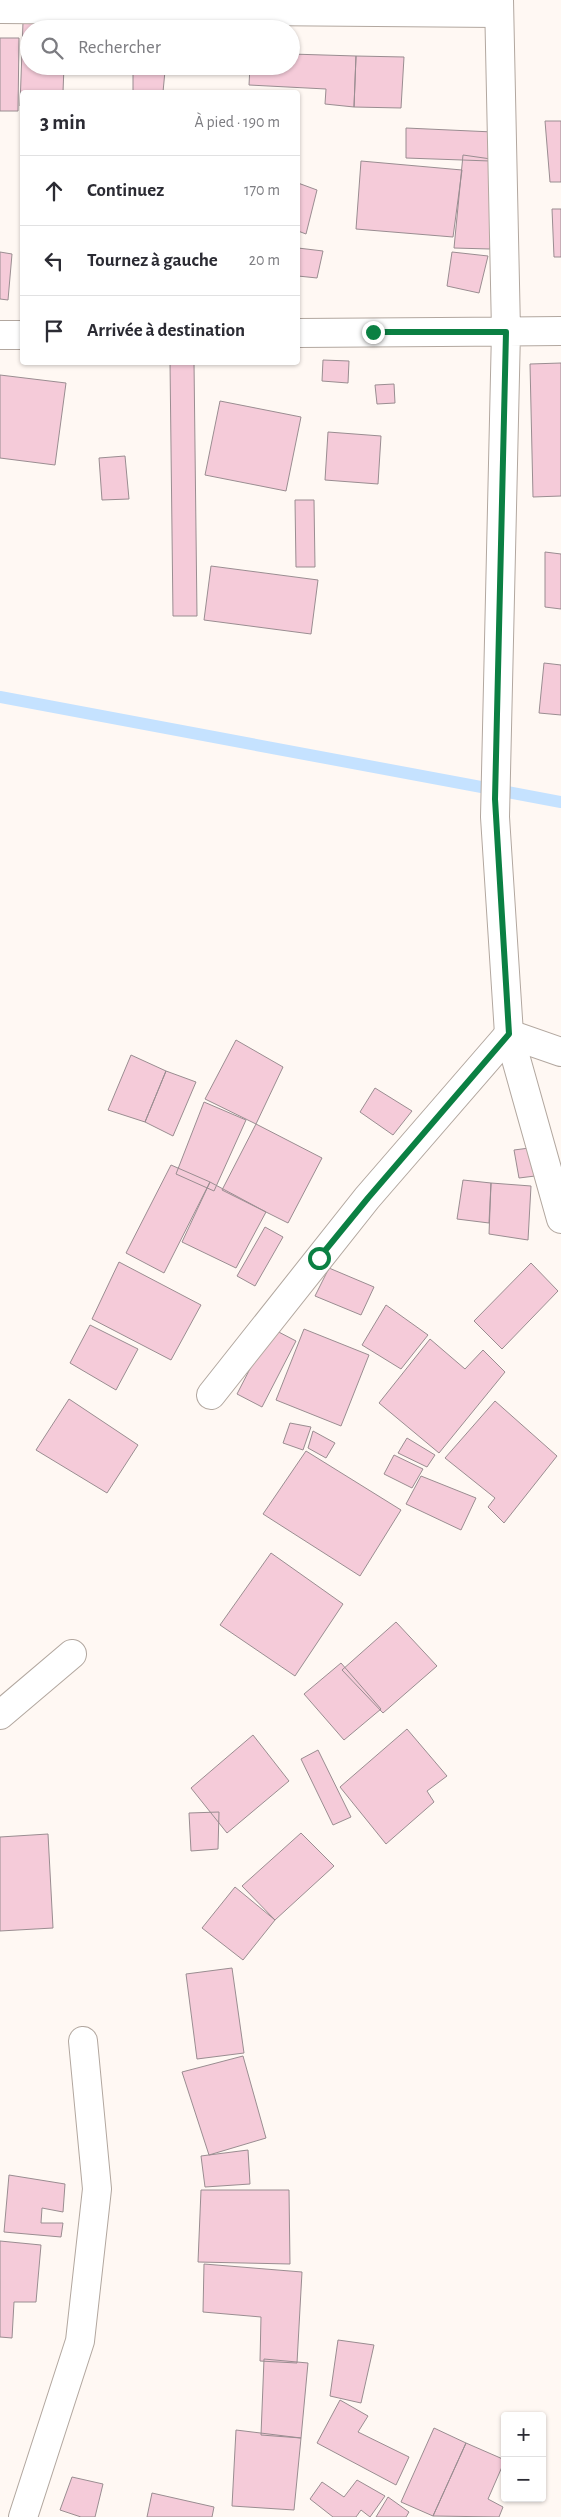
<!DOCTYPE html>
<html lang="fr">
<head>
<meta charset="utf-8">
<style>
  :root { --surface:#fff; --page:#f2f2f3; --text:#2b2b33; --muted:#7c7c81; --line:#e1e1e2 }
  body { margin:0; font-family:"Alegreya Sans",sans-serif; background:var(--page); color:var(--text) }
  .controls { position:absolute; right:15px; bottom:15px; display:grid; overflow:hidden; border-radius:5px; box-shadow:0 1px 4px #0004 }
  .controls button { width:45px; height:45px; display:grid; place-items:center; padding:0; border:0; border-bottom:1px solid var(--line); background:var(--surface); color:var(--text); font:25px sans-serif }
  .stop { position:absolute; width:15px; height:15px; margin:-11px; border:4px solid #0b8043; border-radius:50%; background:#fff }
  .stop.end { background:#0b8043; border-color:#fff; box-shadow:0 1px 5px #0008 }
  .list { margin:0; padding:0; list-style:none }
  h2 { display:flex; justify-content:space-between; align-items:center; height:65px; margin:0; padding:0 20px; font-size:21px }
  h2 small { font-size:16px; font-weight:400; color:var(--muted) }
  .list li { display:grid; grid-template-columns:32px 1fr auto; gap:15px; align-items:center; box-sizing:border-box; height:70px; padding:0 20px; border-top:1px solid var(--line) }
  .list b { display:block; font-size:19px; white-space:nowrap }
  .list em { font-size:16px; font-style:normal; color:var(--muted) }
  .icon { flex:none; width:28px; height:28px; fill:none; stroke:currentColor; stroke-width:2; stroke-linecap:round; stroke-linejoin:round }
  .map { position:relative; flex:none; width:561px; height:2517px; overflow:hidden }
  .search { position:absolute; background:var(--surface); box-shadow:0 1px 4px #0004; left:20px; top:20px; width:280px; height:55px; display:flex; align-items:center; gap:12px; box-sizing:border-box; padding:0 18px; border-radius:28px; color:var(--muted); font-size:19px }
  .panel { position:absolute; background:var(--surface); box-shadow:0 1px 4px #0004; left:20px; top:90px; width:280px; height:275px; border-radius:5px }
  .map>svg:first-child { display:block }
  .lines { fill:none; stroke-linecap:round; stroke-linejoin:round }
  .stream { stroke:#c5e2ff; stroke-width:12 }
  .building { fill:#f5cbd9; stroke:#9a8d91 }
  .street-casing { stroke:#b2a79f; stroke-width:30 }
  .secondary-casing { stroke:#b2a79f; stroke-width:30 }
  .street { stroke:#fff; stroke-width:28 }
  .secondary { stroke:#fff; stroke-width:28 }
  .route { stroke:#0b8043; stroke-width:6 }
</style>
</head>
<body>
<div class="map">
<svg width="561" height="2517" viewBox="0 0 561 2517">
  <rect width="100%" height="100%" fill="#fff8f3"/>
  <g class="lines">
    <path class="stream" d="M 0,697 L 561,802"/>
  </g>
  <path class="building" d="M 174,12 L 205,22 L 203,29 L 173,29 Z
    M 64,21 L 64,29 L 29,29 L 29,66 L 64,66 L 63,92 L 22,92 L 22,106 L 20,106 L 23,22 Z
    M 0,38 L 19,38 L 18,111 L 0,111 Z
    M 291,54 L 356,56 L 354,107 L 325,104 L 326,89 L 249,85 L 250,66 L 291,66 Z
    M 356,56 L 404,57 L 401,108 L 354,107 Z
    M 133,68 L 165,71 L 163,92 L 133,92 Z
    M 545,121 L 561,121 L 561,182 L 550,182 Z
    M 406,128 L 493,132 L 490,161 L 406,158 Z
    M 463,155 L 498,160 L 490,249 L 454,248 Z
    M 361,161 L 462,170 L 453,237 L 356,229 Z
    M 298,183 L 317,190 L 306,234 L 298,231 Z
    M 552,209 L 561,209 L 561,257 L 554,257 Z
    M 298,248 L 323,251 L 317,278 L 298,276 Z
    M 0,252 L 12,254 L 8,300 L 0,299 Z
    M 452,252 L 488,256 L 479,293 L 447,286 Z
    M 323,360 L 349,361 L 348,383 L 322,381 Z
    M 170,362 L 194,362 L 197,616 L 173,616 Z
    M 561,363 L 561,496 L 533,497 L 530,364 Z
    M 0,375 L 66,383 L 55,465 L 0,458 Z
    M 394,384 L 395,403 L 377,404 L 375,385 Z
    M 220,401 L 301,417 L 286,491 L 205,475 Z
    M 328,432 L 381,436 L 378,484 L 325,480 Z
    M 125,456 L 129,499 L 102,500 L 99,458 Z
    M 295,500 L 314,500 L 315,567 L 296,567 Z
    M 545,552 L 561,554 L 561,609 L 545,607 Z
    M 211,566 L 318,580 L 311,634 L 204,620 Z
    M 544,663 L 561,665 L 561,715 L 539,713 Z
    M 236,1040 L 283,1067 L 256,1124 L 205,1099 Z
    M 131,1055 L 166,1071 L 145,1122 L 108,1110 Z
    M 166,1071 L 196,1082 L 173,1136 L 145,1122 Z
    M 375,1088 L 412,1111 L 393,1135 L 360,1112 Z
    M 204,1102 L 246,1120 L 214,1191 L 176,1174 Z
    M 256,1124 L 322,1158 L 288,1223 L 222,1190 Z
    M 537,1147 L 543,1175 L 519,1178 L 514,1150 Z
    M 171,1165 L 210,1182 L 164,1273 L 126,1253 Z
    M 463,1180 L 491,1183 L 489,1223 L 457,1219 Z
    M 210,1182 L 266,1212 L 236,1268 L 182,1242 Z
    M 491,1183 L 531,1186 L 528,1240 L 489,1234 Z
    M 265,1227 L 283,1237 L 255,1286 L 237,1276 Z
    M 119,1262 L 201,1305 L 171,1360 L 92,1319 Z
    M 531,1263 L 558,1291 L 502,1349 L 474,1321 Z
    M 329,1268 L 374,1287 L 361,1315 L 315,1296 Z
    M 386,1305 L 428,1335 L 401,1369 L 362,1345 Z
    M 90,1325 L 138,1349 L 116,1390 L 70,1363 Z
    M 271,1328 L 296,1341 L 262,1407 L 237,1394 Z
    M 304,1329 L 369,1355 L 341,1426 L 276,1400 Z
    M 430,1339 L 465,1369 L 483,1350 L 505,1372 L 439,1453 L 379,1403 Z
    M 69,1399 L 138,1445 L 107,1493 L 36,1450 Z
    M 495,1401 L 557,1456 L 504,1523 L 488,1507 L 495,1498 L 445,1458 Z
    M 290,1423 L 311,1427 L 303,1450 L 283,1443 Z
    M 313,1431 L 335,1443 L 326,1458 L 308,1448 Z
    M 407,1438 L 435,1455 L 427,1467 L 398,1453 Z
    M 306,1451 L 401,1510 L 360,1576 L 263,1514 Z
    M 394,1455 L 423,1469 L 412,1488 L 384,1474 Z
    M 421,1476 L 476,1498 L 461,1530 L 406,1504 Z
    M 271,1553 L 343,1604 L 295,1676 L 220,1625 Z
    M 396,1622 L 437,1666 L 383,1713 L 342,1670 Z
    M 341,1663 L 381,1709 L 344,1740 L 304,1694 Z
    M 407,1729 L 447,1776 L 427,1791 L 434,1802 L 386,1844 L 340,1787 Z
    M 253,1735 L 289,1781 L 227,1833 L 191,1788 Z
    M 318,1750 L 351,1817 L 333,1825 L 301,1759 Z
    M 219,1812 L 218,1849 L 191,1851 L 189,1813 Z
    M 301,1833 L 334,1866 L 275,1920 L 242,1886 Z
    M 48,1834 L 53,1928 L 0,1931 L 0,1837 Z
    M 235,1887 L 275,1920 L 243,1960 L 202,1928 Z
    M 232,1968 L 244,2053 L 197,2059 L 186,1974 Z
    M 243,2056 L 266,2138 L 209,2155 L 182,2072 Z
    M 248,2150 L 250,2184 L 205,2187 L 201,2156 Z
    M 9,2175 L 65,2184 L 63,2212 L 42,2208 L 41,2223 L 63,2223 L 61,2237 L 4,2232 Z
    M 201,2190 L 289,2190 L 290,2264 L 198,2262 Z
    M 0,2241 L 41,2245 L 36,2302 L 14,2302 L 12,2338 L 0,2337 Z
    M 204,2264 L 302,2272 L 297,2363 L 260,2361 L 261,2317 L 203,2312 Z
    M 338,2340 L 374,2345 L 361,2403 L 330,2396 Z
    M 264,2359 L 308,2363 L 301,2438 L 261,2435 Z
    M 340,2400 L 368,2416 L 358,2432 L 409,2457 L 396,2485 L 317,2443 Z
    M 434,2428 L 466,2443 L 433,2516 L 401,2502 Z
    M 236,2430 L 301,2438 L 294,2510 L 232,2506 Z
    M 466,2443 L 505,2460 L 488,2499 L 503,2507 L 499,2517 L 433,2516 Z
    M 72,2477 L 103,2484 L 95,2517 L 81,2517 L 60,2510 Z
    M 357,2480 L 385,2496 L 370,2517 L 361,2510 L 356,2517 L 333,2517 L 310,2499 L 322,2482 L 344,2497 Z
    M 152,2493 L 214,2507 L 212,2517 L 147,2517 Z
    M 388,2497 L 409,2512 L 406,2517 L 376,2517 Z"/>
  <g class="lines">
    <defs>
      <path id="street" d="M 0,9 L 498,13
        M 211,1395 L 367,1198 L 509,1034 L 561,1052
        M 0,1715 L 72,1654
        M 23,2517 L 80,2341 L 97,2189 L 83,2041"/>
      <path id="secondary" d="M 499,0 L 506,331 L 495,817 L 509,1034 L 561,1219
        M 298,333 L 561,331
        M 0,335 L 22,335"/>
    </defs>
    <use href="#street" class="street-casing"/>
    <use href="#secondary" class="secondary-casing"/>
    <use href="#street" class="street"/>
    <use href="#secondary" class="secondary"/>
  </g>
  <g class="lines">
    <path class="route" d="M 319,1258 L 368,1198 L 509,1034 L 495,799 L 506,332 L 373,332"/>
  </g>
</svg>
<div class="controls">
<button>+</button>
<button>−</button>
</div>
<div class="stop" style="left:319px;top:1258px"></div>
<div class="stop end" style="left:373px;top:332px"></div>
<div class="search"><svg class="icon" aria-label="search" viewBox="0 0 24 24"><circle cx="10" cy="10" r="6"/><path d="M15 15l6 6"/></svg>Rechercher</div>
<section class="panel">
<h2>3 min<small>À pied · 190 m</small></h2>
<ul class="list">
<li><svg class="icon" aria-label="ahead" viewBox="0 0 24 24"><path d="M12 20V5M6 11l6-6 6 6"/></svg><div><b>Continuez</b></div><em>170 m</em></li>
<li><svg class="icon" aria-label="left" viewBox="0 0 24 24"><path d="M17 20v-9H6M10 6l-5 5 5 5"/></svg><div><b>Tournez à gauche</b></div><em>20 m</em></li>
<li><svg class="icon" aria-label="arrive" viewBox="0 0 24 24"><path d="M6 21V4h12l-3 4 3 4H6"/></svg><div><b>Arrivée à destination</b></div></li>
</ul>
</section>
</div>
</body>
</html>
